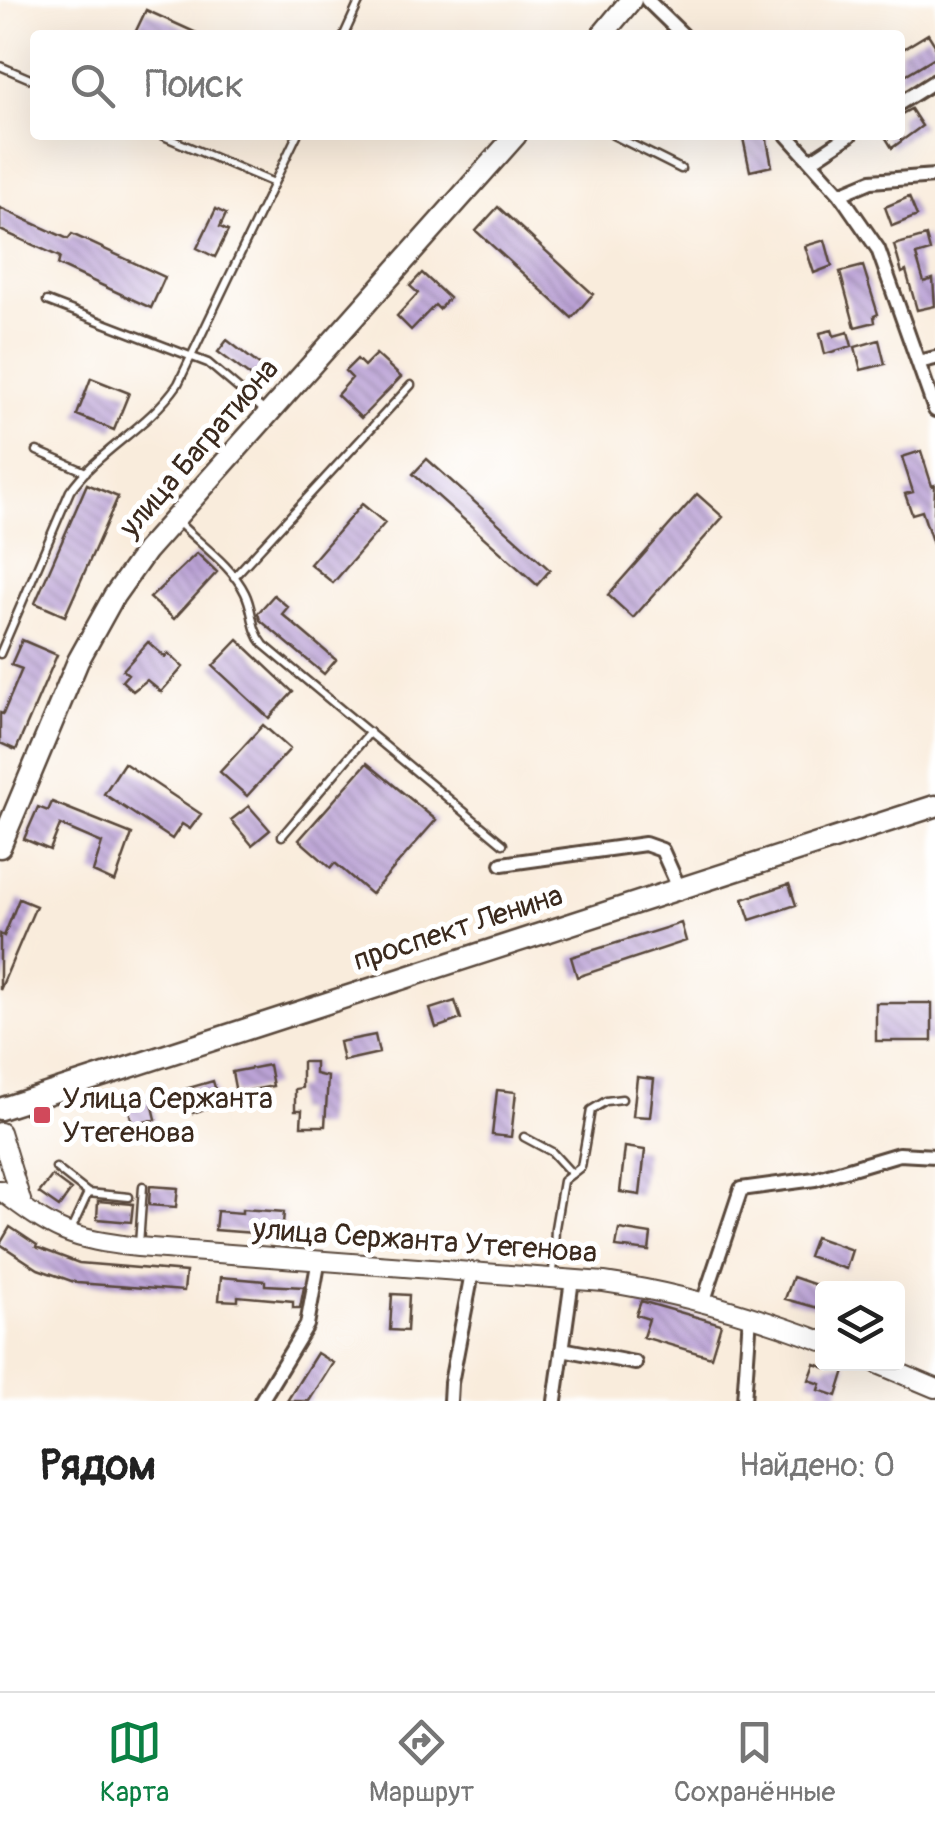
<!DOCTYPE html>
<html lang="ru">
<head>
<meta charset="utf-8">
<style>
  :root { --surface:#fff; --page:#f6f6f6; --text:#222; --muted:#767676; --line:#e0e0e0; --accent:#0b8043 }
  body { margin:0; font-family:Pangolin,sans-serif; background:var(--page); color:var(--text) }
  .controls { position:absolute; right:30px; bottom:30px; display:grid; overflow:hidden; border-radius:10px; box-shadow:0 10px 40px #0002 }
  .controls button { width:90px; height:90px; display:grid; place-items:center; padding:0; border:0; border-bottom:2px solid var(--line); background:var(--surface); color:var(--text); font:50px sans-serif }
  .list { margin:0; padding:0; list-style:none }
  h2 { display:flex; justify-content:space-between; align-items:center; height:130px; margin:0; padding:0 40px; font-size:42px }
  h2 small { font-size:32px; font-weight:400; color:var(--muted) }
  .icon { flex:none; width:55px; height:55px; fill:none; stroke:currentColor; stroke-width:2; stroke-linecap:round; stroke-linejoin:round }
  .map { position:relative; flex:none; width:935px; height:1401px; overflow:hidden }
  .search { position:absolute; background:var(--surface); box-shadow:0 10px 40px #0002; left:30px; right:30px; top:30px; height:110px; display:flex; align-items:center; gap:25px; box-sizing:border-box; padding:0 35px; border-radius:10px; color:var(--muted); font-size:38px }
  .sheet { height:290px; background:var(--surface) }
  nav { display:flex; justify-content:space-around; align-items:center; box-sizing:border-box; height:140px; border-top:2px solid var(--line); background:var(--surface); font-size:28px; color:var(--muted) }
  nav a { display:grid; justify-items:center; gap:5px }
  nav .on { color:var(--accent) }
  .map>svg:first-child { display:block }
  .building { fill:url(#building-back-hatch) }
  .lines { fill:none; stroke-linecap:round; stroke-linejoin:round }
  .lane-casing { stroke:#58473a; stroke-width:11 }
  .street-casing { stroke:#58473a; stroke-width:18 }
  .secondary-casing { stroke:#58473a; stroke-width:22 }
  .primary-casing { stroke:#58473a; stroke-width:25 }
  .lane { stroke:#fff; stroke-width:6 }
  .street { stroke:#fff; stroke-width:12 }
  .secondary { stroke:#fff; stroke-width:18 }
  .primary { stroke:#fff; stroke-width:20 }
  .poi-dot { fill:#d1495b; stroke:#fff; stroke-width:4 }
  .labels { text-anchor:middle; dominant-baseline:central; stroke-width:10; stroke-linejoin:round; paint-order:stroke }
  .street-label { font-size:30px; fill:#3b2a1e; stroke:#fff }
  .poi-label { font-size:30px; fill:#3b2a1e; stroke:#fff; text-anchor:start }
</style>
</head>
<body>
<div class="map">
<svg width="935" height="1401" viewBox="0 0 935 1401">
  <defs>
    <pattern id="building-back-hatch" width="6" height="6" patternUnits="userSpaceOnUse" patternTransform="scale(2.5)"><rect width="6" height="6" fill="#bba3d6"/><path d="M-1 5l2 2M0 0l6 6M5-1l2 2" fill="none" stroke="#9985ad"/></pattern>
  </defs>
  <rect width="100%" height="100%" fill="#fff"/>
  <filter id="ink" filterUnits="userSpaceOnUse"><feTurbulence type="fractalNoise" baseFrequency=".01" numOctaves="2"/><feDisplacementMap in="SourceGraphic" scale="20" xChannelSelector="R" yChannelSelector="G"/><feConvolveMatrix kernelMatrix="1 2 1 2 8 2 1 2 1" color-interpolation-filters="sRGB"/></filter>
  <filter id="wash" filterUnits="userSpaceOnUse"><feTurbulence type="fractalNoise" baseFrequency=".0048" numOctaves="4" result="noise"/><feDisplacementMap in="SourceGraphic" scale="40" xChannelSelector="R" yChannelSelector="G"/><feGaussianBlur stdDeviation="2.25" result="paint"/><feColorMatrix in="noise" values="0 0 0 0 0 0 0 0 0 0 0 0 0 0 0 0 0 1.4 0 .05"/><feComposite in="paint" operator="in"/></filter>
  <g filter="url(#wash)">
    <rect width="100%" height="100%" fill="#f9ecdc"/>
    <g id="blocks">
      <path class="building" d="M 146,10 L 201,35 L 134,35 Z
        M 928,34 L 935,45 L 935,57 L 900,78 L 900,51 Z
        M 911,109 L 922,126 L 892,148 L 884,135 L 898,135 L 900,138 L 900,115 Z
        M 756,135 L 766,135 L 772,166 L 750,171 L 743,138 Z
        M 909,197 L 917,216 L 892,226 L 885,207 Z
        M 498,207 L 593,294 L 572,318 L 476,231 Z
        M 0,208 L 68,239 L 72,234 L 165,277 L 151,308 L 58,265 L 60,257 L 0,230 Z
        M 216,209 L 226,214 L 220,227 L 228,231 L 215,257 L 197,248 Z
        M 926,236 L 930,251 L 916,255 L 924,282 L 933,279 L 935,306 L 917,310 L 906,271 L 902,273 L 894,245 Z
        M 825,240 L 832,266 L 814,273 L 805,246 Z
        M 863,266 L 878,314 L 874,316 L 875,322 L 855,327 L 840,272 Z
        M 422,273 L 449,298 L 439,309 L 435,305 L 411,330 L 397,316 L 418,293 L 410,286 Z
        M 832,330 L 834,336 L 848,332 L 852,346 L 825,354 L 820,333 Z
        M 227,340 L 262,367 L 253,378 L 218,352 Z
        M 879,340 L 885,364 L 861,370 L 855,347 Z
        M 376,354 L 401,377 L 361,418 L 337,395 L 352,378 L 345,371 L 357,359 L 364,366 Z
        M 91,378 L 129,393 L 114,430 L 77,415 Z
        M 921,451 L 932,486 L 935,485 L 933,544 L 922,511 L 912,514 L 905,494 L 913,492 L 902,457 Z
        M 427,459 L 550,570 L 537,585 L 413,474 Z
        M 87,484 L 118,497 L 65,616 L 35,603 Z
        M 697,494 L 723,517 L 633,618 L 608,595 Z
        M 362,504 L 385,523 L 333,583 L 310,564 Z
        M 197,553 L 217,572 L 174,619 L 150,598 Z
        M 274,595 L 288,607 L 282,614 L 336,660 L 324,674 L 260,620 L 258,613 Z
        M 22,640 L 57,655 L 16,750 L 0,743 L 0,713 L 3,714 L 22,669 L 11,665 Z
        M 238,640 L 293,692 L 269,718 L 213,666 Z
        M 148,642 L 165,657 L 168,653 L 183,667 L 161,692 L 147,680 L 133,691 L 122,681 L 128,674 L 123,670 Z
        M 263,725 L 290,749 L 247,796 L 220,772 Z
        M 124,763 L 201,814 L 190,829 L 182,824 L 172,839 L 104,794 Z
        M 367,763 L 436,820 L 371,894 L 335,863 L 331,868 L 299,840 Z
        M 52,802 L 132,834 L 115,882 L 93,872 L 102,843 L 60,825 L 50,850 L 24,839 L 38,807 L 48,811 Z
        M 249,806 L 270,830 L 252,845 L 231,820 Z
        M 789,884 L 796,905 L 750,920 L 743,899 Z
        M 19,899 L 36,906 L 0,990 L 0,934 L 4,936 Z
        M 681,923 L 686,941 L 577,977 L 571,957 Z
        M 455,1001 L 461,1019 L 436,1028 L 430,1009 Z
        M 876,1003 L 932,1003 L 932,1041 L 876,1041 Z
        M 375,1035 L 379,1053 L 343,1061 L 339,1042 Z
        M 302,1062 L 315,1062 L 315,1074 L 328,1077 L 325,1126 L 301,1126 L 302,1110 L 295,1110 L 295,1089 L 302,1088 Z
        M 269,1065 L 273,1086 L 236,1093 L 232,1072 Z
        M 637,1077 L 654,1079 L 650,1117 L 633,1116 Z
        M 213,1081 L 220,1104 L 193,1113 L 185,1089 Z
        M 497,1090 L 516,1092 L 511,1137 L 492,1135 Z
        M 151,1098 L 156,1119 L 133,1125 L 127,1104 Z
        M 625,1147 L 645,1150 L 640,1195 L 620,1192 Z
        M 52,1176 L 71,1190 L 59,1207 L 39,1193 Z
        M 150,1186 L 178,1188 L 176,1207 L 149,1205 Z
        M 98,1201 L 133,1204 L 131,1222 L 97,1219 Z
        M 242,1209 L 284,1212 L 282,1235 L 215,1230 L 217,1211 L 242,1213 Z
        M 10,1227 L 37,1245 L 36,1247 L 79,1263 L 186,1272 L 184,1291 L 77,1283 L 38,1269 L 0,1244 Z
        M 619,1229 L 651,1234 L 649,1251 L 616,1247 Z
        M 815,1237 L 852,1250 L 846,1269 L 808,1256 Z
        M 221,1277 L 265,1281 L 265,1285 L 304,1287 L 300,1308 L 293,1308 L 293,1301 L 238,1296 L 238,1301 L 219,1300 Z
        M 793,1277 L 822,1287 L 822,1309 L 785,1299 Z
        M 392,1294 L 409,1295 L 407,1331 L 390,1330 Z
        M 641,1301 L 721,1324 L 711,1357 L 643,1337 L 649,1319 L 636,1315 Z
        M 317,1353 L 333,1363 L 309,1401 L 287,1401 Z
        M 815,1364 L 826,1368 L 828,1364 L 847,1364 L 837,1396 L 819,1390 L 821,1384 L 809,1380 Z"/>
    </g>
  </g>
  <g filter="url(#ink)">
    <use href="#blocks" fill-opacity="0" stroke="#58473a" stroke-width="2.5"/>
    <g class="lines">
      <defs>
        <path id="lane" d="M 344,35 L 360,0
          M 0,66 L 35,81
          M 161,135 L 274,183
          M 613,135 L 681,169
          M 47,301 L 208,363 L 266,412
          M 37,451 L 86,472
          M 179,523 C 200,544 232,566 245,593 C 254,611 250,628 264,645 L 503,844
          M 234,577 L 411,385
          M 0,654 L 70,491 C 98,450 147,429 178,384 L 297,135
          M 282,836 L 370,732
          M 524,1137 L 552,1152 L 572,1174
          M 56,1168 L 88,1193
          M 71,1230 L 88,1193 L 129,1197
          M 139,1245 L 143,1186
          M 553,1275 L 555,1228 L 563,1181 L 581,1167 L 591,1110 L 606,1101 L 622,1099"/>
        <path id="street" d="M 647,0 L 683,35
          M 900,103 L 935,81
          M 787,135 L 840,194 L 878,249 L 935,410
          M 812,160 L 850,135
          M 840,194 L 871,181 L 935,176
          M 919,362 L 935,358
          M 502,864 L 645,844 L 662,850 L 679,888
          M 704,1300 L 741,1189 L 815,1179 L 899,1154 L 935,1156
          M 562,1349 L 635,1363
          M 261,1401 L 307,1325 L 319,1259
          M 450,1401 L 451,1383 L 472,1273
          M 555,1401 L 572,1280
          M 744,1401 L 750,1315"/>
        <path id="secondary" d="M 0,1132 L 23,1207
          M 0,1190 C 55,1232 70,1239 138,1247 L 604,1282 C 680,1293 750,1314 822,1341
          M 878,1364 L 935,1388"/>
        <path id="primary" d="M 602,35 L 631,0
          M 0,847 L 78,661 L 114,596 L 146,551 L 516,135
          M 0,1109 L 935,806"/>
      </defs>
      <use href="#lane" class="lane-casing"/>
      <use href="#street" class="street-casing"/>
      <use href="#secondary" class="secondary-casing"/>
      <use href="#primary" class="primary-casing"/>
      <use href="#lane" class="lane"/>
      <use href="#street" class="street"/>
      <use href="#secondary" class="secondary"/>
      <use href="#primary" class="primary"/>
    </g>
  </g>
  <rect class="poi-dot" x="32" y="1105" width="20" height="20" rx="5"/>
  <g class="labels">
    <g class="street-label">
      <text transform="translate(199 448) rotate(-49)">улица Багратиона</text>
      <text transform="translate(458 928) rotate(-18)">проспект Ленина</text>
      <text transform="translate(425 1241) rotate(4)">улица Сержанта Утегенова</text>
    </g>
    <g class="poi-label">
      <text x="62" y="1098">Улица Сержанта<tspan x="62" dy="34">Утегенова</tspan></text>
    </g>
  </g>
</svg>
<div class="controls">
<button><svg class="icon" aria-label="layers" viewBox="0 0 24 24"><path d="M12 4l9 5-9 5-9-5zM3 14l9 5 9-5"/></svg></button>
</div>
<div class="search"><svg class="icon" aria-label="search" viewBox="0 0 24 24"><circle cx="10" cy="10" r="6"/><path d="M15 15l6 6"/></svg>Поиск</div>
</div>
<section class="sheet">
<h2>Рядом<small>Найдено: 0</small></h2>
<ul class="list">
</ul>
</section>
<nav>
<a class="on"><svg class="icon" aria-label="map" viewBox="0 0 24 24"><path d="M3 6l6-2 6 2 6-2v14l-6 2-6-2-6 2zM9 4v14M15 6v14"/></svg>Карта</a>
<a><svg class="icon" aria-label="directions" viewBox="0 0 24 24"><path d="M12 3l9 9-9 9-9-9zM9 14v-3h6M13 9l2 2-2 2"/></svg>Маршрут</a>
<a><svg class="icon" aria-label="saved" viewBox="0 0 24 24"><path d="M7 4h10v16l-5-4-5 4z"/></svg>Сохранённые</a>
</nav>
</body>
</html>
